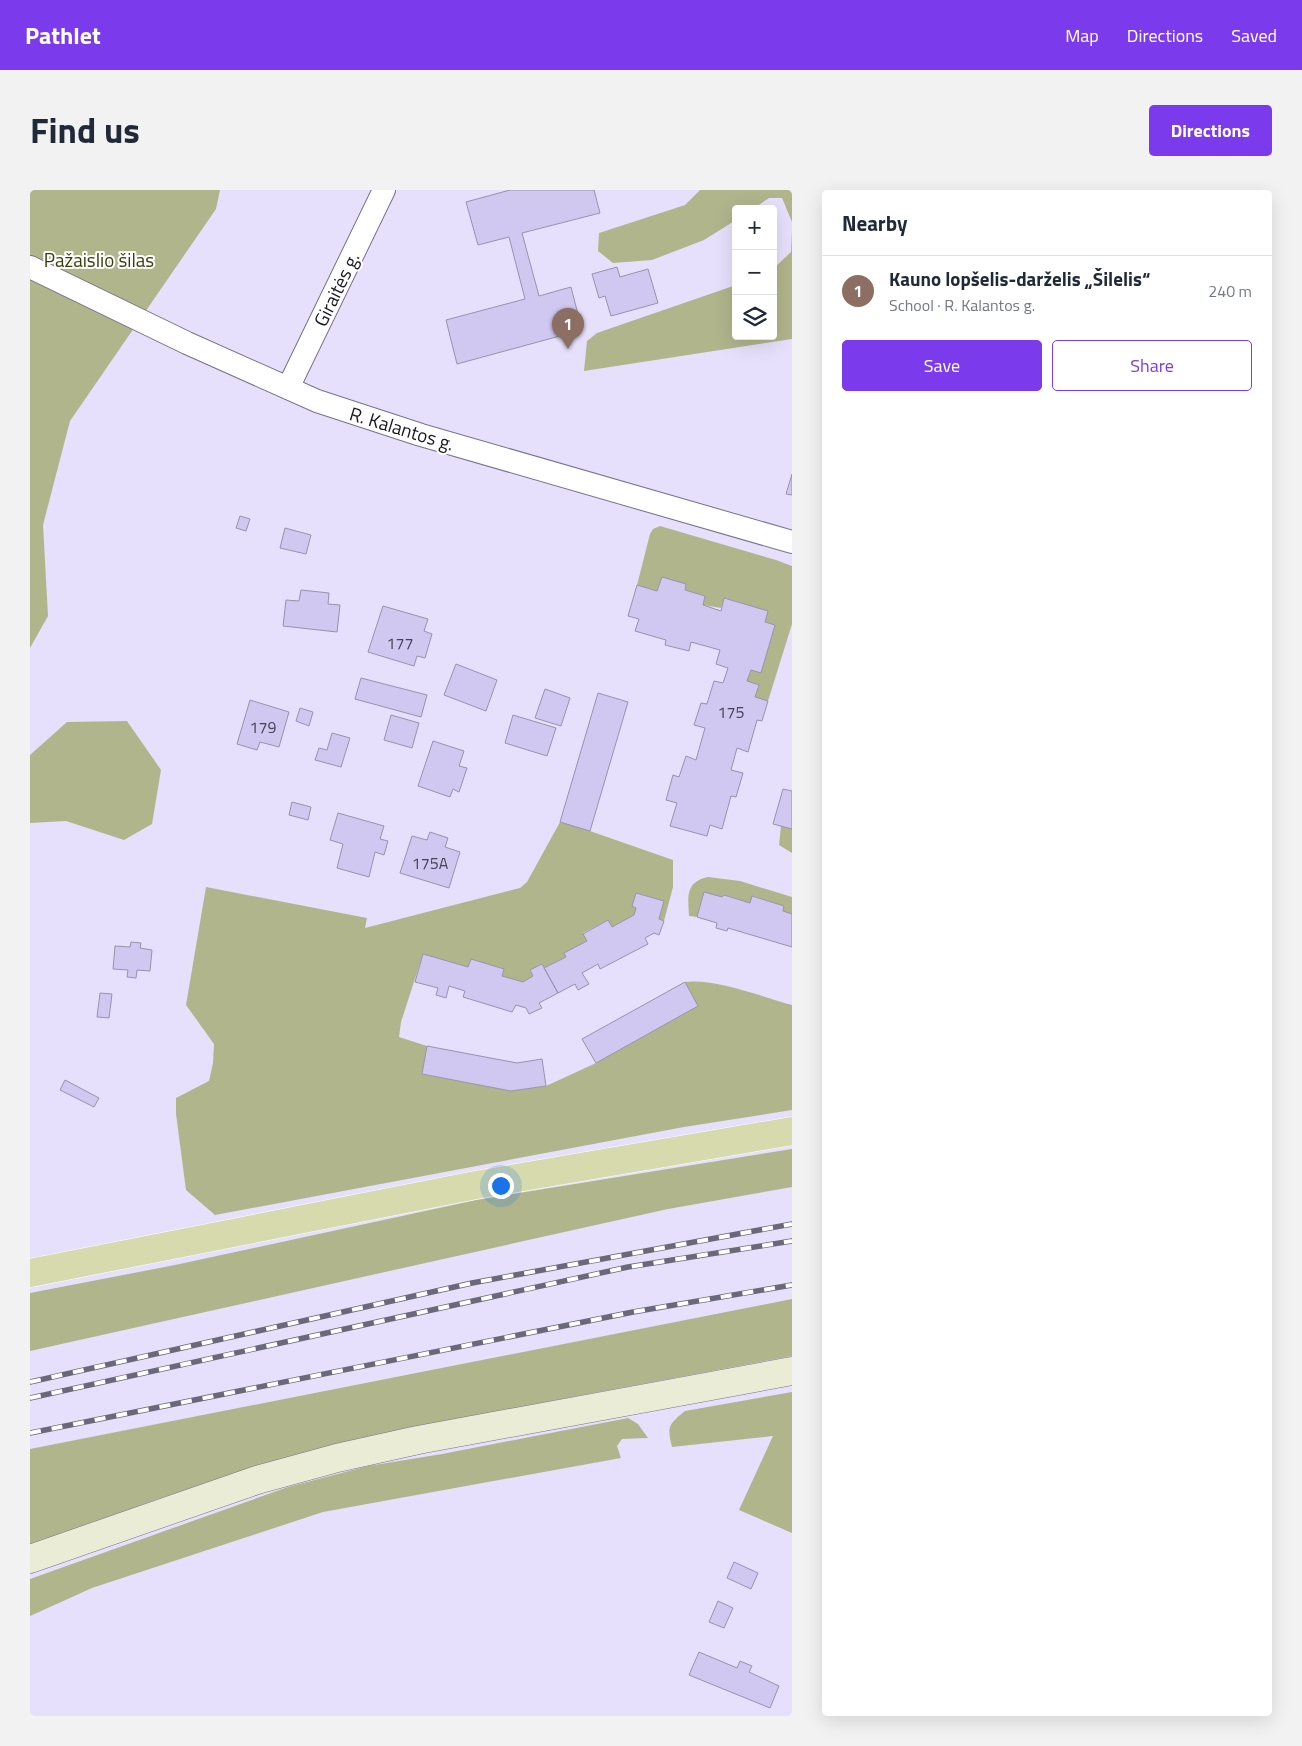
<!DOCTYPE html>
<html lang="en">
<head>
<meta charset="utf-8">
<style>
  :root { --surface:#fff; --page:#f2f2f3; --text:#1f2937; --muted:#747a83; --line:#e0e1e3; --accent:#7c3aed }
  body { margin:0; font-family:"Titillium Web",sans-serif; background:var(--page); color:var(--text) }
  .controls { position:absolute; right:15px; top:15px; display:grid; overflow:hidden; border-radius:5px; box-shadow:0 5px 20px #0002 }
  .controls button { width:45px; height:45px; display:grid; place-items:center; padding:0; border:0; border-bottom:1px solid var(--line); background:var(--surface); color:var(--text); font:25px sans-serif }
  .you { position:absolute; left:470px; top:995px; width:18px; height:18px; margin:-12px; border:4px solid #fff; border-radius:50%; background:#1a73e8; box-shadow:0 0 0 8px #1a73e833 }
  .badge { display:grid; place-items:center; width:32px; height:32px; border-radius:50%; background:var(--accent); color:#fff; font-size:16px; font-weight:700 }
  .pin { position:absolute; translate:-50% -41px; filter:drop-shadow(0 1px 2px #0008) }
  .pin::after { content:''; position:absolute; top:26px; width:18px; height:15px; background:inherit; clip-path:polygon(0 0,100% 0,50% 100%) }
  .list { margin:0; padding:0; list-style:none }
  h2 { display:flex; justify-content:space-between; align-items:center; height:65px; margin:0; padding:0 20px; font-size:21px }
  h2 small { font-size:16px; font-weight:400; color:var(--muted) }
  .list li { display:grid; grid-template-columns:32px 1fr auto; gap:15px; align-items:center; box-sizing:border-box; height:70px; padding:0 20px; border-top:1px solid var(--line) }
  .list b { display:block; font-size:19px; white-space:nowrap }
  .list p { margin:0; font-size:16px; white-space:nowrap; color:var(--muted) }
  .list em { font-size:16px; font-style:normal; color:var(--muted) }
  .actions { display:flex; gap:10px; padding:15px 20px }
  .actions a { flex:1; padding:11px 0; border:1px solid var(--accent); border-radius:5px; text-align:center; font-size:18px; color:var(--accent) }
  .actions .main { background:var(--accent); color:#fff }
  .icon { flex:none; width:28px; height:28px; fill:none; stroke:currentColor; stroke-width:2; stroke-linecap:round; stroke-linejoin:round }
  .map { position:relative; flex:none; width:762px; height:1526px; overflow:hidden; border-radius:5px }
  header { display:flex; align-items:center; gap:30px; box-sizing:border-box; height:70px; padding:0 25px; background:var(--accent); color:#fff }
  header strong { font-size:24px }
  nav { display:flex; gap:28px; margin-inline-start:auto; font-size:18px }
  .intro { display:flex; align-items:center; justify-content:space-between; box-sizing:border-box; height:120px; padding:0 30px }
  h1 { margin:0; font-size:35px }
  .button { padding:12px 22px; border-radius:5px; background:var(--accent); color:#fff; font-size:18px; font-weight:700 }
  main { display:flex; gap:30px; padding:0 30px }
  aside { flex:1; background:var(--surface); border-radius:5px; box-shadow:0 5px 20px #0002 }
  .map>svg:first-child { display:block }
  .green { fill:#b1b58c }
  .building { fill:#d1c8f1; stroke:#9892ad }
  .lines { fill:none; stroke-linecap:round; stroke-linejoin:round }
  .street-casing { stroke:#77718b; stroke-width:24 }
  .secondary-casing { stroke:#77718b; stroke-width:29 }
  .primary-casing { stroke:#fff; stroke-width:29 }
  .street { stroke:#fff; stroke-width:22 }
  .secondary { stroke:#ebecd6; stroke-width:28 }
  .primary { stroke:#d6daac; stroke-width:28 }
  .rail-casing { stroke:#6b6879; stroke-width:5.5 }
  .rail { stroke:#fff; stroke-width:4; stroke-dasharray:11; stroke-linecap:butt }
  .labels { text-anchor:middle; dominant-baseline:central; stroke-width:4; stroke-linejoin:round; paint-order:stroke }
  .number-label { font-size:16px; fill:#474355 }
  .park-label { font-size:19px; fill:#3a3d09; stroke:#fff }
  .street-label { font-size:19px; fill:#191721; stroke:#fff }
</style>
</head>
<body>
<header>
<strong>Pathlet</strong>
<nav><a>Map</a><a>Directions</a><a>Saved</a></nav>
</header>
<div class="intro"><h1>Find us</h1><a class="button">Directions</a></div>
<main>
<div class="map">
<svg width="762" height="1526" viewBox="0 0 762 1526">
  <rect width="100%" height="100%" fill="#e6e0fc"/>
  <path class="green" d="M 0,0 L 190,0 L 186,19 L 40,231 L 13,335 L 18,426 L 0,458 Z
    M 670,0 L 762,0 L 762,32 L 752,8 L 739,8 L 723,19 L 706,19 L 706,30 L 674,50 L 622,70 L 583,73 L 568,61 L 569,43 L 655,15 Z
    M 762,40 L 762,149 L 554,181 L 557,151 L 567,143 L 706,95 L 706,146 L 743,146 L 743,79 L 761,62 Z
    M 630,336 L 746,370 L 762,376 L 762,434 L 738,511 L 725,507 L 729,495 L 717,491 L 721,480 L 731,482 L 745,435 L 735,432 L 738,421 L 695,408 L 691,418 L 673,415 L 675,406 L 655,400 L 656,394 L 632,387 L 627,401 L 607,395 L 620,344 L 623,339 Z
    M 97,531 L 131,580 L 122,634 L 94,650 L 36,631 L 0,633 L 0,565 L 37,532 Z
    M 530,632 L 560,641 L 643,670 L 643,697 L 634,731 L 629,729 L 634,711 L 607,703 L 602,716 L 606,718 L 604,725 L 582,737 L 578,730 L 553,743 L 557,751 L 534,763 L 536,767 L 514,778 L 512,774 L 500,780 L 503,786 L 493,792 L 472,786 L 474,779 L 441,769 L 438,777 L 393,764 L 371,832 L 369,847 L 397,856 L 392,884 L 481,901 L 516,896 L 566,873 L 668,816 L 655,792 C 684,788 733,807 762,815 L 762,920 L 654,937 L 185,1025 L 156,1000 L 146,924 L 146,908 L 179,891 L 183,873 L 184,854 L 156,815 L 176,697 L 337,728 L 335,738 L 490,698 L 497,692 Z
    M 751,636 L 762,639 L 762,663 L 749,655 Z
    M 678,687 L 710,691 L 762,707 L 762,724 L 753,721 L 754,716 L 723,706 L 720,713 L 695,705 L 692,707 L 674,702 L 667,727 L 659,726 C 658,707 655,692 678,687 Z
    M 762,959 L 762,997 L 638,1019 L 0,1161 L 0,1103 L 145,1075 L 446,1010 Z
    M 762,1109 L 762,1166 L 542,1207 L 314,1252 L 232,1275 L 128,1309 L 0,1356 L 0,1259 Z
    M 762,1202 L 762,1343 L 709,1320 L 743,1246 L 642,1257 C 637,1236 638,1235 655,1221 Z
    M 598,1228 L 608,1234 L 618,1248 L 592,1249 L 587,1256 L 591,1268 L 293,1322 L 62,1398 L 0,1426 L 0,1389 L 258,1297 L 338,1276 L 412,1264 Z"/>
  <path class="building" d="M 480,0 L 564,0 L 570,23 L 492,43 L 509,106 L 541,97 L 552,140 L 427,174 L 416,130 L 495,109 L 479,47 L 448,55 L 436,12 Z
    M 587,77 L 590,87 L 618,79 L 628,113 L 581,126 L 575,106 L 569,108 L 562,84 Z
    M 762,284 L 762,305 L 756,304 Z
    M 210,326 L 220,329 L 216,341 L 206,338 Z
    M 255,338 L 281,345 L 276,364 L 250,358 Z
    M 632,387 L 656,394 L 655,400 L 675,406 L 673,415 L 691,421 L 694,408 L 738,421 L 735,432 L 745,435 L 731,483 L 721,480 L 717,491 L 729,495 L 725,507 L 738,511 L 732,531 L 727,530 L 718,562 L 707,558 L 701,580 L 713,583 L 706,607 L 701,606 L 692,639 L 680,635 L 677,646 L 640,636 L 647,613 L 636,610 L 643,585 L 649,587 L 656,566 L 666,570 L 675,538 L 664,535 L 671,513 L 677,514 L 684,491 L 693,493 L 698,478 L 686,474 L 690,460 L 661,452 L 659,461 L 635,455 L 636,450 L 605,441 L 609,429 L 598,426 L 607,395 L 627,401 Z
    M 271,400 L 299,403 L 298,414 L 310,415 L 307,442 L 253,436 L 256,410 L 269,411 Z
    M 353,416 L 398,429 L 394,441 L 402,444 L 395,468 L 387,466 L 384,476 L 338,462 Z
    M 426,474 L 467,490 L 456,521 L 414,505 Z
    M 331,488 L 397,505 L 391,527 L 325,509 Z
    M 515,499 L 540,508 L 531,536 L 505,528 Z
    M 568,503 L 598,512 L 560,641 L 530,632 Z
    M 220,510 L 259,522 L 249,557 L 230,552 L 227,560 L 207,554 Z
    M 270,518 L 283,522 L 279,536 L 266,531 Z
    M 361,525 L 389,533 L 382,558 L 354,550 Z
    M 483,525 L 526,538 L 517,566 L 475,553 Z
    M 302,543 L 320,548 L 311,577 L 285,570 L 289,558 L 297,560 Z
    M 403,551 L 434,561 L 429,576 L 437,578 L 429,602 L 423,599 L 420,607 L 388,596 Z
    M 753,599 L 762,601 L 762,639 L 743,634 Z
    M 262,612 L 281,617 L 278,630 L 259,625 Z
    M 308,623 L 354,636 L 350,649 L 358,651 L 354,665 L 345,662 L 339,687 L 307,678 L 313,654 L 300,650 Z
    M 400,642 L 418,648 L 415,657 L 430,662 L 419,698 L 370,683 L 382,646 L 397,650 Z
    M 674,702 L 692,707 L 694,705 L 720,713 L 722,706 L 754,716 L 753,721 L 762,724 L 762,757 L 698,738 L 697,741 L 686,738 L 687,733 L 667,727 Z
    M 606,703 L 634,711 L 629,729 L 634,731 L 629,745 L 624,743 L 615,748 L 618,754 L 570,779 L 568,774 L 552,783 L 559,794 L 548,800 L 545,794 L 528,803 L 514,778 L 536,767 L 534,763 L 557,751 L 553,744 L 578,730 L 582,737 L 604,725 L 606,718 L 602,716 Z
    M 101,752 L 111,753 L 110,758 L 122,760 L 120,781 L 107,780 L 106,788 L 97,787 L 98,780 L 83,779 L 85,756 L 100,757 Z
    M 393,764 L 438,777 L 441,769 L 474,779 L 472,786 L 493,792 L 503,786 L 500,780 L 512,774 L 528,803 L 509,813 L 512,818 L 499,824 L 496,818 L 486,815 L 482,822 L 433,807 L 435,801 L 419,796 L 416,808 L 406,805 L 408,798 L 385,792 Z
    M 655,792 L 668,816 L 566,873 L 552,849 Z
    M 70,803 L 82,804 L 79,828 L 67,827 Z
    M 397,856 L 487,873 L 512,869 L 516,896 L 481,901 L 392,884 Z
    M 35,890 L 69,908 L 64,917 L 30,900 Z
    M 704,1372 L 728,1383 L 721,1399 L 697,1388 Z
    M 688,1411 L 703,1418 L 694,1438 L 679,1432 Z
    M 669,1462 L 707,1478 L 710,1471 L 722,1476 L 719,1482 L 749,1496 L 740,1518 L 659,1485 Z"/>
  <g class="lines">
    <defs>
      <path id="street" d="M 0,77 L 157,153 L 287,211 L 391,245 L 762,352
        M 258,198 L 354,0"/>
      <path id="secondary" d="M 0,1369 L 227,1290 L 307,1268 L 388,1250 L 762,1181"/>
      <path id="primary" d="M 0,1083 L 446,995 L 762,941"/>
    </defs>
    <use href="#street" class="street-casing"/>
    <use href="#secondary" class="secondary-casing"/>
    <use href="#primary" class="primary-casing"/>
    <use href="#street" class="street"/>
    <use href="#secondary" class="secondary"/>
    <use href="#primary" class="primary"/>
    <defs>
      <path id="rail" d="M 0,1192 L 442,1093 L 762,1034
        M 0,1208 L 598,1077 L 762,1051
        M 0,1243 L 603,1122 L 762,1095"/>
    </defs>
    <use href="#rail" class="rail-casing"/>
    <use href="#rail" class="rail"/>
  </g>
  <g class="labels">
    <g class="number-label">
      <text x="370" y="453">177</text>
      <text x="701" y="522">175</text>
      <text x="233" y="537">179</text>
      <text x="400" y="673">175A</text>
    </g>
    <g class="park-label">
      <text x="69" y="69">Pažaislio šilas</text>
    </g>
    <g class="street-label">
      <text transform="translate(306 99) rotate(-64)">Giraitės g.</text>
      <text transform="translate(372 238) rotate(17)">R. Kalantos g.</text>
    </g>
  </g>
</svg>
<div class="controls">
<button>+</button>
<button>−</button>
<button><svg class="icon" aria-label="layers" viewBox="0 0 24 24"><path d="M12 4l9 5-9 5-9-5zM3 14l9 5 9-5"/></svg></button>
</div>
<div class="you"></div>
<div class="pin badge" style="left:538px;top:159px;background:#8d6e63">1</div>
</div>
<aside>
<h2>Nearby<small></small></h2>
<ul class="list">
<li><span class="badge" style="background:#8d6e63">1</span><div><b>Kauno lopšelis-darželis „Šilelis“</b><p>School · R. Kalantos g.</p></div><em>240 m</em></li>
</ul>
<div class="actions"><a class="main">Save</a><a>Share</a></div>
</aside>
</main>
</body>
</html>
